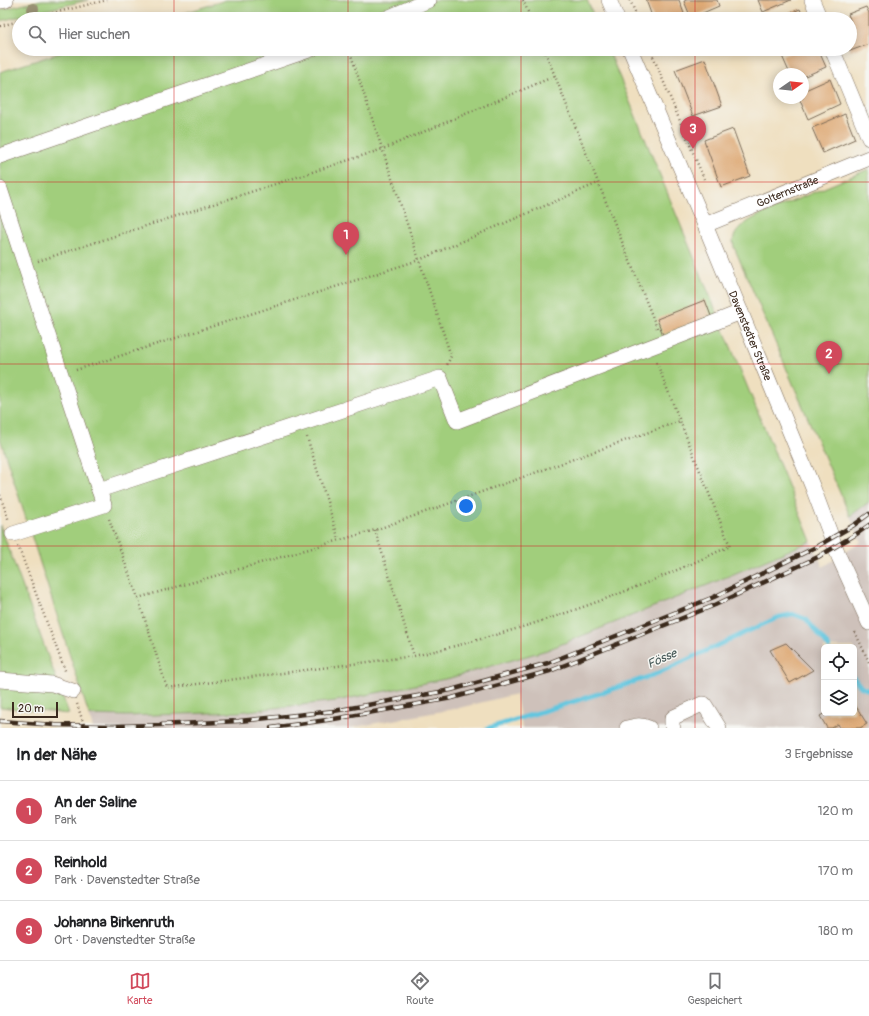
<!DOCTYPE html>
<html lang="de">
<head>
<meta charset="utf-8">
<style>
  :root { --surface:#fff; --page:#f6f6f6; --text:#202124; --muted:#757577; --line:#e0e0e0; --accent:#d1495b }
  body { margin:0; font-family:Pangolin,sans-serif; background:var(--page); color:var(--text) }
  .controls { position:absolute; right:12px; bottom:12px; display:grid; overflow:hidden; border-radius:6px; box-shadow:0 2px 10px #0003 }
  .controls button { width:36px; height:36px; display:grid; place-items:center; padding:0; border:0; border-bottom:1px solid var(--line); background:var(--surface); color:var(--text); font:20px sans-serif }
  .compass { position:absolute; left:773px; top:68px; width:36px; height:36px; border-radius:50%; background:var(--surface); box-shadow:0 2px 10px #0003; rotate:76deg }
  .scale { position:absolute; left:12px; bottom:10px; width:46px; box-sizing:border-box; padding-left:4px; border:2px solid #3b2a1e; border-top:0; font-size:11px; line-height:14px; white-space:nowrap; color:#3b2a1e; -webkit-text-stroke:3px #f6f6f2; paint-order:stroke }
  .you { position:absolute; left:466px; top:506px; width:14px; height:14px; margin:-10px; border:3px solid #fff; border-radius:50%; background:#1a73e8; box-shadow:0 0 0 6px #1a73e833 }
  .badge { display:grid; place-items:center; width:26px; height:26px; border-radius:50%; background:var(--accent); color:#fff; font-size:13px; font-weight:700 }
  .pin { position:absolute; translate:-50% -33px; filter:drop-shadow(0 1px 2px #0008) }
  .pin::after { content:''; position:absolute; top:21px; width:14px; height:12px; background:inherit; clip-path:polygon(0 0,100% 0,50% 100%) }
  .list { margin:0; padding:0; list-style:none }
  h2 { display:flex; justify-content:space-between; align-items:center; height:52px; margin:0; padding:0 16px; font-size:17px }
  h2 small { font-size:13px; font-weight:400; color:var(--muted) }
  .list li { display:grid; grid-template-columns:26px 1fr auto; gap:12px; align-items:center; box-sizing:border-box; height:60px; padding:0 16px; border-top:1px solid var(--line) }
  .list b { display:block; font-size:15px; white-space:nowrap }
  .list p { margin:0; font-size:13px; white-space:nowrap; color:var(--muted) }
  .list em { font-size:13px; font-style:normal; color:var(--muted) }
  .icon { flex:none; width:22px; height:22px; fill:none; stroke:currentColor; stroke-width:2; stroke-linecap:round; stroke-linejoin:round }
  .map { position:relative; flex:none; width:869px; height:728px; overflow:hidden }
  .search { position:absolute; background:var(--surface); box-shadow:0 2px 10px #0003; left:12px; right:12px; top:12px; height:44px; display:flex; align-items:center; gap:10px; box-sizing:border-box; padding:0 14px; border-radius:22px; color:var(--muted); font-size:15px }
  .sheet { height:232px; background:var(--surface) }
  nav { display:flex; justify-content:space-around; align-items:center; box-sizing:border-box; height:56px; border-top:1px solid var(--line); background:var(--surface); font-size:11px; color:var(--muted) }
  nav a { display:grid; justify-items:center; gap:2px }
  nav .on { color:var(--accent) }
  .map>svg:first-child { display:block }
  .industrial { fill:#cec1ba; fill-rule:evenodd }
  .green { fill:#a1ce7c; stroke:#6e7c4d }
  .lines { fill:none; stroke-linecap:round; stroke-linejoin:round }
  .stream { stroke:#62c6df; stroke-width:4.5 }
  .building { fill:#dda66f }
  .minor-casing { stroke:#7a6956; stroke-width:16 }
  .path { stroke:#7a6956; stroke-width:2.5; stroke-dasharray:1 3; stroke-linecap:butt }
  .minor { stroke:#fff; stroke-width:15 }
  .rail-casing { stroke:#3b2a1e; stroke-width:4.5 }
  .rail { stroke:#f6f6f2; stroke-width:3; stroke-dasharray:9; stroke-linecap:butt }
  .tree { fill:#9a9274 }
  .grid { fill:none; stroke:#d62828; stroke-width:1; stroke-opacity:0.55 }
  .labels { text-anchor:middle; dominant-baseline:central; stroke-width:3; stroke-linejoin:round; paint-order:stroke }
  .street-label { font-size:11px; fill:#3b2a1e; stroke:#f6f6f2 }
  .water-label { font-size:12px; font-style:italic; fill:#475958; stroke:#f6f6f2 }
</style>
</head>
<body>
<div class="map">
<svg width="869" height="728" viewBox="0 0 869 728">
  <rect width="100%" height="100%" fill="#f6f6f2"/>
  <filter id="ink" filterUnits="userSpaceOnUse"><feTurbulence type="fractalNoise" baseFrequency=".025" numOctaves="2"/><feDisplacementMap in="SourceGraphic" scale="8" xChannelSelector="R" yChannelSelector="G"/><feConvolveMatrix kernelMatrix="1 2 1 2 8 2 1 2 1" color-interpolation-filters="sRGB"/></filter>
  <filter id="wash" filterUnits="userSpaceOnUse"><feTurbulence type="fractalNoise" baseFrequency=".012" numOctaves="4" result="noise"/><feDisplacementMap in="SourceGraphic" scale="16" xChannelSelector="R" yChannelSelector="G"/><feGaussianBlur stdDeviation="0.9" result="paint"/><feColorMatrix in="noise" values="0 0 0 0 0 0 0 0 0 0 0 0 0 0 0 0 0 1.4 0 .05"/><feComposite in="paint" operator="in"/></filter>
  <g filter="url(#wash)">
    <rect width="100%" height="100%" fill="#efdfbf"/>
    <path class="industrial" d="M 869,502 L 869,728 L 522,728 L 516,694 L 459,708 L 349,728 L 93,728 L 89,715 L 127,716 L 238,712 L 336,701 L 450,677 L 547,650 L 710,584 L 811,541 L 823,567 L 861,542 L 850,516 ZM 824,647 L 854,647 L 854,713 L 824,713 Z"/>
    <path class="green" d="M 42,0 L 88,0 L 0,21 L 0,10 Z
      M 226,0 L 587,0 L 595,19 L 166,19 Z
      M 72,49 L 608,49 L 811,541 L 710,584 L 547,650 L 450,678 L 336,701 L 238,712 L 127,716 L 89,715 L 0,438 L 0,72 Z
      M 869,169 L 869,502 L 850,516 L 734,247 C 734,245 733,243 733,241 C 734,229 751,219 760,215 Z
      M 0,525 L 69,714 L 0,707 Z"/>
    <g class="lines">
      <path class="stream" d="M 854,678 L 861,687 L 868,690
        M 488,728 L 502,724 L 604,692 L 654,675 L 779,617 L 793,614 L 806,619 L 829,647"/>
    </g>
    <g id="blocks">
      <path class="building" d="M 646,0 L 679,0 L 686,19 L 653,19 Z
        M 687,0 L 717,0 L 719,6 L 691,18 L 684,1 Z
        M 758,0 L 791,0 L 763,12 Z
        M 866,7 L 869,13 L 869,44 L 850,51 L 849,49 L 850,49 L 850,26 L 852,25 L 848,14 Z
        M 800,9 L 804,19 L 776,19 Z
        M 799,49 L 818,49 L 826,67 L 803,77 L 803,74 L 790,74 L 782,56 Z
        M 705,59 L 722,106 L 693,116 L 675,70 Z
        M 830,79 L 840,104 L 808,119 L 799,98 L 803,98 L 803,91 Z
        M 845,114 L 855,139 L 823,153 L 812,128 Z
        M 733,129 L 750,176 L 721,187 L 704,140 Z
        M 705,300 L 711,316 L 663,335 L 657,319 Z
        M 786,643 L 813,670 L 790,683 L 770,650 Z
        M 854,703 L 867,724 L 860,728 L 840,728 L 838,724 L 832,728 L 827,728 L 820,716 L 825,713 L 854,713 Z"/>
    </g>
  </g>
  <g filter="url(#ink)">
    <use href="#blocks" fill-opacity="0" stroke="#7a6956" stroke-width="1"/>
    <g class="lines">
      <defs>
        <g id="minor">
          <path d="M 609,0 L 617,19"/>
          <path d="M 812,0 L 820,19"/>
          <path d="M 0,1 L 6,0"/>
          <path d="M 385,19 L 429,0"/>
          <path id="s1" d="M 630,49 L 705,225 L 813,488 L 839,557 L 869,623"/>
          <path d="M 832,49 L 869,138"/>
          <path d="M 0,156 L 312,49"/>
          <path d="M 0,189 L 99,490"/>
          <path id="s2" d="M 705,225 L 869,158"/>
          <path d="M 13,534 L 104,505 L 99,490 L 440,378 L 457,421 L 703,327 L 741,312"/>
          <path d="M 0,680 L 52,684 L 73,691"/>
          <path d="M 627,728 C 635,726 640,724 649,728"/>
          <path d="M 673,728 L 672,726 L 672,719 L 674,717 L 702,704 L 704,704 L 706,707 L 719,728"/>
        </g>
      </defs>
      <use href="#minor" class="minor-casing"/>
      <path class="path" d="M 523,0 L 531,19
        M 630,0 L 638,19
        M 29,19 L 107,0
        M 0,26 L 19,21
        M 349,49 L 451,356 L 447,365
        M 544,49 L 657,328
        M 650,49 L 704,179
        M 38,261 L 383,149 L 555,76
        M 76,370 L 419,260 L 598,183
        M 307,437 L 339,540
        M 0,495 L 9,521
        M 109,519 L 138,598 L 167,688 L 414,656
        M 375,530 L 414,656 C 439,650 464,644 488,637 C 571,614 652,583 730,546 L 656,361
        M 18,546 L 66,673
        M 138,598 L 375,530 L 680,421
        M 855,632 L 869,662
        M 77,704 L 85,728"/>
      <use href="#minor" class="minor"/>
      <defs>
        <path id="rail" d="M 0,721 L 55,725 L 111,726 L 159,725 L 239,721 L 334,711 L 451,690 L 548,663 L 714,597 L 814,548 L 854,525 L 869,514
          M 271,728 L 334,719 L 452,698 L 550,671 L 715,605 L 818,557 L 858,533 L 869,525"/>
      </defs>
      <use href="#rail" class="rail-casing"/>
      <use href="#rail" class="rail"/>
    </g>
    <circle class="tree" cx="33" cy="9" r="6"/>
  </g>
  <path class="grid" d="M 174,0 L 174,19M 348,0 L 348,19M 521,0 L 521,19M 695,0 L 695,19M 174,49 L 174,728M 348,49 L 348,728M 521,49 L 521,728M 695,49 L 695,728M 0,182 L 869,182M 0,364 L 869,364M 0,546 L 869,546"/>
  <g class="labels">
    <g class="street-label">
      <text stroke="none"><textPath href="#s2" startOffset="89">Golternstraße</textPath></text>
      <text stroke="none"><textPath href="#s1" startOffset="311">Davenstedter Straße</textPath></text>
    </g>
    <g class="water-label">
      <text transform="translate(662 659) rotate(-24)">Fösse</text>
    </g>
  </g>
</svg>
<div class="controls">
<button><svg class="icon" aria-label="locate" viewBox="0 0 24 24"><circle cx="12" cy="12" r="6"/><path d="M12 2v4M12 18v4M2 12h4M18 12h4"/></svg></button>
<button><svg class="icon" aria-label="layers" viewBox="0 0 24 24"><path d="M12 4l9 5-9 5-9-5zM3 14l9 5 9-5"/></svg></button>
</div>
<svg class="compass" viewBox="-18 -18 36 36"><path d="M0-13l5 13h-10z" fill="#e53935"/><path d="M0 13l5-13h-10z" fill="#757577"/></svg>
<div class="scale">20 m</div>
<div class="you"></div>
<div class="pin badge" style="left:346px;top:255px">1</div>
<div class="pin badge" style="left:829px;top:374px">2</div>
<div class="pin badge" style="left:693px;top:149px">3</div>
<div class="search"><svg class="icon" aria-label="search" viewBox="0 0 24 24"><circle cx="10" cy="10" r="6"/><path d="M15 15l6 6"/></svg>Hier suchen</div>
</div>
<section class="sheet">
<h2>In der Nähe<small>3 Ergebnisse</small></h2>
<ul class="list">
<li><span class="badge">1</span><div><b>An der Saline</b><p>Park</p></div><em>120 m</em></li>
<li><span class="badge">2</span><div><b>Reinhold</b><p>Park · Davenstedter Straße</p></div><em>170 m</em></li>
<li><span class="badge">3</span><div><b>Johanna Birkenruth</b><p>Ort · Davenstedter Straße</p></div><em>180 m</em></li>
</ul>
</section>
<nav>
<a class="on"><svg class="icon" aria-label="map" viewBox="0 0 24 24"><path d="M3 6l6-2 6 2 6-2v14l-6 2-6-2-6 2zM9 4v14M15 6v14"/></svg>Karte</a>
<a><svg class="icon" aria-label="directions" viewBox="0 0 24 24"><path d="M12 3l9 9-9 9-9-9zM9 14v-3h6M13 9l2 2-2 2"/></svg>Route</a>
<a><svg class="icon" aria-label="saved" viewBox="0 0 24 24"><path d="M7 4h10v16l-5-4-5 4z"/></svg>Gespeichert</a>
</nav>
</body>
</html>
